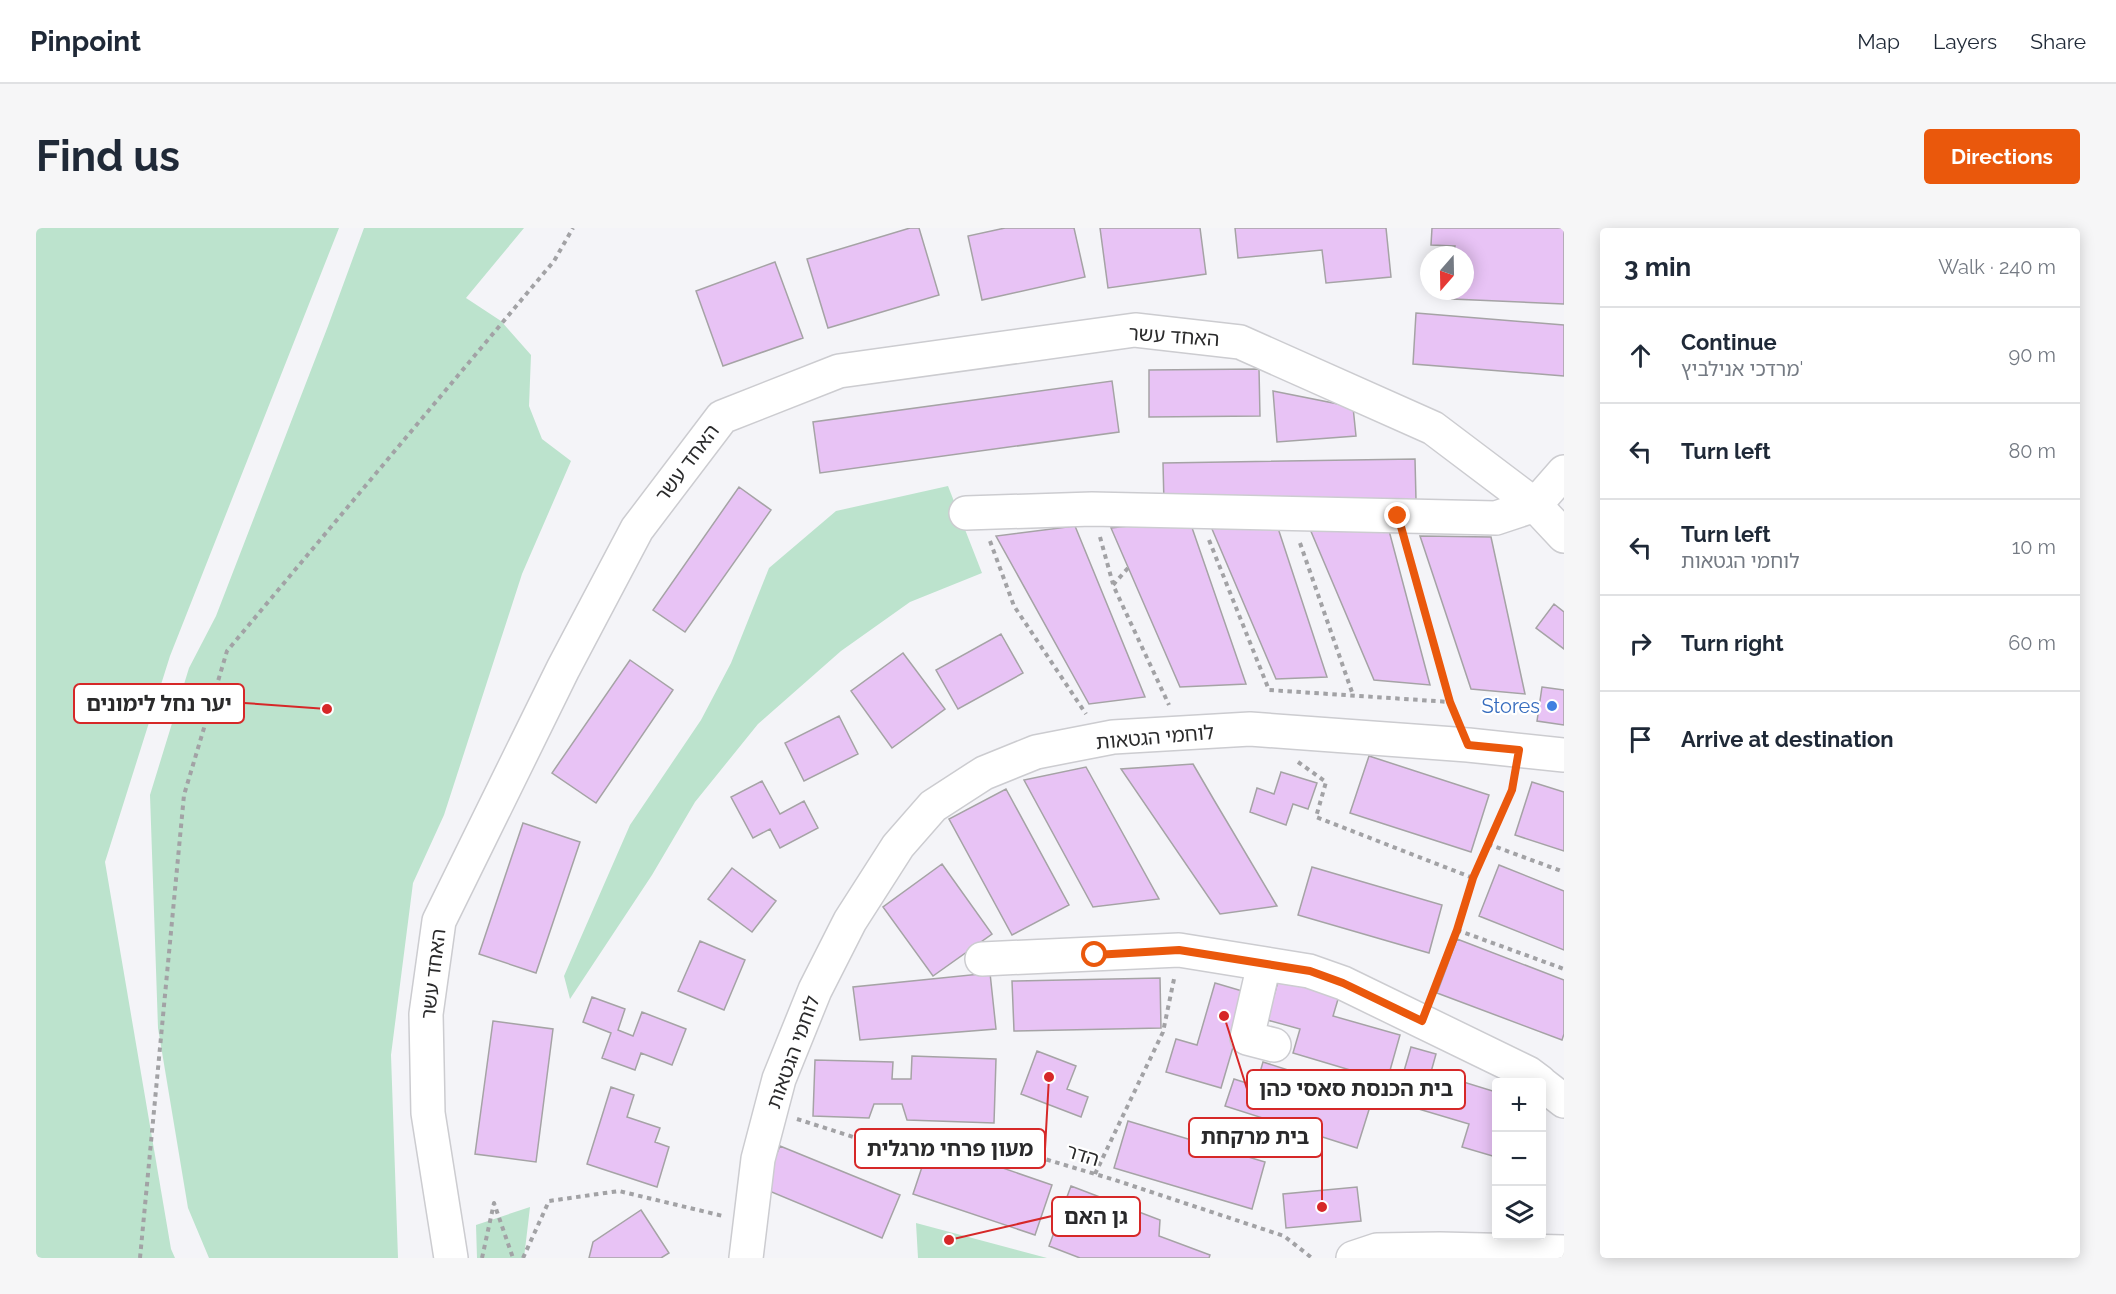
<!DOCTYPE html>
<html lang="en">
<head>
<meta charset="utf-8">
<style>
  :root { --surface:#fff; --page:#f6f6f7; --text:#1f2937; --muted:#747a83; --line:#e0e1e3; --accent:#ea580c }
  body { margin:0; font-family:Raleway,"Noto Sans Hebrew",sans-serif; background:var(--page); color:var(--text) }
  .controls { position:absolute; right:18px; bottom:18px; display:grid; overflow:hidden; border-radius:6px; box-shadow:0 3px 15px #0003 }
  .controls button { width:54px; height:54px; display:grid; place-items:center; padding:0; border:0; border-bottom:2px solid var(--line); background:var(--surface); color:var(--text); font:30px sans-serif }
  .compass { position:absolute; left:1384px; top:18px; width:54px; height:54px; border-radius:50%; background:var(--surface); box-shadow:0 3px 15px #0003; rotate:200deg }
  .stop { position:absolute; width:18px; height:18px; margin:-14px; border:4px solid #ea580c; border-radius:50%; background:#fff }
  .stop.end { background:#ea580c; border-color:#fff; box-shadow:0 2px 6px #0008 }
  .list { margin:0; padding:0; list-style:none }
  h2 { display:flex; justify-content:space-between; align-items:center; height:78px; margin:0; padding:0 24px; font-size:26px }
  h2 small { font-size:20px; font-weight:400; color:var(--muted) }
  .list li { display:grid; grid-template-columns:39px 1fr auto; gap:18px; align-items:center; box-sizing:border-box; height:96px; padding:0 24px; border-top:2px solid var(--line) }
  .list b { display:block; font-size:22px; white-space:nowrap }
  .list p { margin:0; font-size:20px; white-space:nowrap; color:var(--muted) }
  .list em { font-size:20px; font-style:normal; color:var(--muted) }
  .icon { flex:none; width:33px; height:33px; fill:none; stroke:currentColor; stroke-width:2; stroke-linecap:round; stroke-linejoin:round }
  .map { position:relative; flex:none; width:1528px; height:1030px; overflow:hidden; border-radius:6px }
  header { display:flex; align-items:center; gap:36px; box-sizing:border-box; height:84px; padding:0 30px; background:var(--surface); border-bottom:2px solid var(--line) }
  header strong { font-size:28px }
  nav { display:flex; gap:33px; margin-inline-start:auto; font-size:21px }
  .intro { display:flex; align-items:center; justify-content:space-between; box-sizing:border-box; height:144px; padding:0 36px }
  h1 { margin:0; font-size:42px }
  .button { padding:15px 27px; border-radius:6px; background:var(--accent); color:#fff; font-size:21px; font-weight:700 }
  main { display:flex; gap:36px; padding:0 36px }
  aside { flex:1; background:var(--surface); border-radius:6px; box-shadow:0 3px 15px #0003 }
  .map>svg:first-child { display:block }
  .green { fill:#bce3cd }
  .building { fill:#e8c3f5; stroke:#a5a3a5; stroke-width:1.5 }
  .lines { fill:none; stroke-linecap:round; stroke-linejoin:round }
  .minor-casing { stroke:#ccccd0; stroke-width:36 }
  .path { stroke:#a2a2a5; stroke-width:4; stroke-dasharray:4.5 4.5; stroke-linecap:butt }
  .minor { stroke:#fff; stroke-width:33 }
  .route { stroke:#ea580c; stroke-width:8 }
  .shop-dot { fill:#3f7fe0; stroke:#fff; stroke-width:2 }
  .labels { text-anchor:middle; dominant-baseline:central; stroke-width:4.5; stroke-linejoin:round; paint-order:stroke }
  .street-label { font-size:20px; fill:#2a2a2b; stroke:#fff }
  .shop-label { font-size:20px; fill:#366cbe; stroke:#fff; text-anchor:end }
  .leader { fill:none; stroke:#d62828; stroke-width:2 }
  .callout-dot { fill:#d62828; stroke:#fff; stroke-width:2 }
  .callout { fill:#fff; stroke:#d62828; stroke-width:2 }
  .callout-label { font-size:21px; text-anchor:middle; font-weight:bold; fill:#2a2a2b }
</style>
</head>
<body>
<header>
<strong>Pinpoint</strong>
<nav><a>Map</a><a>Layers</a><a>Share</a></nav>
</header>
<div class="intro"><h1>Find us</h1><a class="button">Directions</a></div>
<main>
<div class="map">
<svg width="1528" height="1030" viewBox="0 0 1528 1030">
  <rect width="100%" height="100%" fill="#f4f4f8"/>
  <path class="green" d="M 0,0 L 303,0 L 134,428 L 69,634 L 135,1021 L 139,1030 L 0,1030 Z
    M 328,0 L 488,0 L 430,70 L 465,93 L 495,127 L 493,178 L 506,211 L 535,233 L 486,346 L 408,587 L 377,655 L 355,827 L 362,1030 L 173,1030 L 152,980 L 122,800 L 114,567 L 153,440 L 180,388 L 292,98 Z
    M 912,258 L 946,345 L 874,374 L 805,423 L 722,496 L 659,574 L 616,647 L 534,771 L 528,748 L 594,597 L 665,492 L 695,435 L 733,340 L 800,283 Z
    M 494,979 L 488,1030 L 441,1030 L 440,997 Z
    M 880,995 L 1011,1030 L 882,1030 Z"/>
  <path class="building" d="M 874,0 L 883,0 L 903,67 L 792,100 L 771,31 Z
    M 969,0 L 1038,0 L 1049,49 L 946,72 L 932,8 Z
    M 1064,0 L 1164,0 L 1170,46 L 1072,60 Z
    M 1199,0 L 1350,0 L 1355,49 L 1290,55 L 1286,22 L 1202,30 Z
    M 1396,0 L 1528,0 L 1528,76 L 1416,71 L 1417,63 L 1429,63 L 1429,27 L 1418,27 L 1419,18 L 1395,17 Z
    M 739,34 L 767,110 L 687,138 L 660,63 Z
    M 1380,85 L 1528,97 L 1528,148 L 1377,136 Z
    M 1223,141 L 1224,188 L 1113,189 L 1113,142 Z
    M 1076,153 L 1083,204 L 784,245 L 777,194 Z
    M 1237,163 L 1317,179 L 1320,208 L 1241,214 Z
    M 1379,231 L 1380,272 L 1128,276 L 1127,235 Z
    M 703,259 L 735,282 L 649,404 L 617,382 Z
    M 1153,291 L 1210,456 L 1144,459 L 1075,300 Z
    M 1239,291 L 1291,449 L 1240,451 L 1173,294 Z
    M 1271,294 L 1351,295 L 1394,457 L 1338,452 Z
    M 1039,298 L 1109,469 L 1053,476 L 960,308 Z
    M 1384,308 L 1455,309 L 1489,466 L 1435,461 Z
    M 1518,376 L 1528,384 L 1528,421 L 1500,400 Z
    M 965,406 L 987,445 L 922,481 L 900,442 Z
    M 867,425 L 909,481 L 856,520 L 815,463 Z
    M 594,432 L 637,462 L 560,575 L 516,545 Z
    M 1506,459 L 1528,462 L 1528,497 L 1501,493 Z
    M 803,488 L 822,526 L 768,553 L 749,515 Z
    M 1333,528 L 1453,567 L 1435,624 L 1314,585 Z
    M 1157,536 L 1178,572 L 1241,678 L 1184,686 L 1085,541 Z
    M 1050,539 L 1123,671 L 1057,679 L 988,552 Z
    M 1245,544 L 1281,555 L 1272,581 L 1257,576 L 1250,597 L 1214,584 L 1221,560 L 1238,566 Z
    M 726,553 L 744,586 L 768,573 L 782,600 L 744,620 L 734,601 L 717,610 L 695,569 Z
    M 1496,554 L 1528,564 L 1528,623 L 1479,607 Z
    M 970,561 L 1033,677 L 976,707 L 913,591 Z
    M 487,595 L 544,614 L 500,745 L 443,726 Z
    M 906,636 L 956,706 L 897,748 L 847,679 Z
    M 1463,637 L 1528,663 L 1528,722 L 1443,688 Z
    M 1276,639 L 1406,677 L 1393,725 L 1262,687 Z
    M 696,640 L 740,673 L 716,704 L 672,671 Z
    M 1421,711 L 1528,752 L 1528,806 L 1526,812 L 1401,765 Z
    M 664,713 L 709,732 L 688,782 L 642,763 Z
    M 954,745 L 960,801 L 824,812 L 817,759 Z
    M 1124,750 L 1125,800 L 978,803 L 976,753 Z
    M 1243,750 L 1303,768 L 1297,788 L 1364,807 L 1351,853 L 1257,825 L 1264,801 L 1231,792 Z
    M 1179,755 L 1213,765 L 1185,860 L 1130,844 L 1140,811 L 1161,817 Z
    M 556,769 L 589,781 L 582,802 L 597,808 L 606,784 L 650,801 L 636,837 L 605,825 L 599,842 L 566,830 L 575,805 L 547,794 Z
    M 457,793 L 517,801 L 500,934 L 439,926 Z
    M 1375,819 L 1400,826 L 1395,844 L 1460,864 L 1460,929 L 1426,919 L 1433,896 L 1359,874 Z
    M 1001,823 L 1040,838 L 1031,861 L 1052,869 L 1045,889 L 985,866 Z
    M 876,828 L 960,831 L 958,895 L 871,892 L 866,876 L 838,876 L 833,890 L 777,888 L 779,832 L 857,834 L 856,851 L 875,851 Z
    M 1227,834 L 1337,869 L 1321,920 L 1189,878 L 1198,851 L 1220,858 Z
    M 575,859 L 598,867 L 591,889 L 624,900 L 619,914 L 633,919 L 621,959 L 551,936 Z
    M 1092,893 L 1229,934 L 1216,981 L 1078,940 Z
    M 894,915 L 1016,957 L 999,1007 L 877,966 Z
    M 744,918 L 864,967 L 846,1010 L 726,960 Z
    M 1035,958 L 1124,992 L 1123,1008 L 1174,1027 L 1173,1030 L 1044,1030 L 1013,1018 Z
    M 1321,959 L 1325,993 L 1250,1000 L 1247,966 Z
    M 605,982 L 633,1025 L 625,1030 L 553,1030 L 557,1014 Z"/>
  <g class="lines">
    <defs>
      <path id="minor" d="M 930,285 L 1056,281 L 1460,290 L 1499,277 L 1528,244
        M 946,731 L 1143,722 L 1273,743 L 1307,755 L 1492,845 L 1504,854
        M 1228,736 L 1211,810 L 1238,817
        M 1506,856 L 1528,873
        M 415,1030 L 392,885 L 390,786 L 403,693 L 527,441 L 601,301 L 686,189 L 803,143 L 1099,102 L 1204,114 L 1397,200 L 1499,277 L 1528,308
        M 710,1030 L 722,931 L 743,851 L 779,762 L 814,693 L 862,618 L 897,578 L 948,545 L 1000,524 L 1077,509 L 1214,501 L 1432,517 L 1528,527
        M 1317,1030 L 1341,1022 L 1404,1021 L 1528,1024"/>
    </defs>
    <use href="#minor" class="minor-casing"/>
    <path class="path" d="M 1064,309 L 1077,356
      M 1173,312 L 1233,462 L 1414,474
      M 954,313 L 978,378 L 1050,486
      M 1264,315 L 1317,467
      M 1370,317 L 1414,474 L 1420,488
      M 1092,340 L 1077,357 L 1133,477
      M 1262,534 L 1290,554 L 1280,589 L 1437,650
      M 1452,616 L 1528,644
      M 1421,702 L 1528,741
      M 1396,767 L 1421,702 L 1437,650 L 1476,562 L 1478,550
      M 761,891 L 855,921 L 915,903 L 1079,952 L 1248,1008 L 1276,1030
      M 1059,946 L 1127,804 L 1138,751
      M 104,1030 L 148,567 L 191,423 L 518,33 L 537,0
      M 446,1030 L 458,975 L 477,1030
      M 487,1030 L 513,973 L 583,963 L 687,988"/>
    <use href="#minor" class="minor"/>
  </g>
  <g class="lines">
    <path class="route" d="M 1059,727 L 1143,722 L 1274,743 L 1307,755 L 1386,793 L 1421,702 L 1437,650 L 1476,562 L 1483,522 L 1432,517 L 1414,474 L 1362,288"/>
  </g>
  <circle class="shop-dot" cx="1516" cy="478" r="6"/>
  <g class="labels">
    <g class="street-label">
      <text transform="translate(1138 108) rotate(4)">האחד עשר</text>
      <text transform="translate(651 235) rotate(-53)">האחד עשר</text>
      <text transform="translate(1119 509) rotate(-5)">לוחמי הגטאות</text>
      <text transform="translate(397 746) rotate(-83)">האחד עשר</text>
      <text transform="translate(757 824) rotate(-70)">לוחמי הגטאות</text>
      <text transform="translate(1047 927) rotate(17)">הדר</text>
    </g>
    <g class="shop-label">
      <text x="1504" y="478">Stores</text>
    </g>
  </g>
  <path class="leader" d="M291 481L208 475M1188 788L1211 861M1286 979L1286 909M1013 849L1009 921M913 1012L1016 988"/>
  <g class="callout-dot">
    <circle cx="291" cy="481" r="6"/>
    <circle cx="1188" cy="788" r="6"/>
    <circle cx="1286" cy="979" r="6"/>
    <circle cx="1013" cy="849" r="6"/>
    <circle cx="913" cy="1012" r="6"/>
  </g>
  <g class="callout">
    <rect x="38" y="456" width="170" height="39" rx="6"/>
    <rect x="1211" y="842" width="218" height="39" rx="6"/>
    <rect x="1153" y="890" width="133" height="39" rx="6"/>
    <rect x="819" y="901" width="190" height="39" rx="6"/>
    <rect x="1016" y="969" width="88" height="39" rx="6"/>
  </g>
  <g class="callout-label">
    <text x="123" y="483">יער נחל לימונים</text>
    <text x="1320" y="868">בית הכנסת סאסי כהן</text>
    <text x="1219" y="916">בית מרקחת</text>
    <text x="914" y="928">מעון פרחי מרגלית</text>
    <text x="1060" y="996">גן האם</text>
  </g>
</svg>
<div class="controls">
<button>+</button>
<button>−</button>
<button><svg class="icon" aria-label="layers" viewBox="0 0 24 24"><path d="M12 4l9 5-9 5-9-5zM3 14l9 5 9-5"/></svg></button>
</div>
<svg class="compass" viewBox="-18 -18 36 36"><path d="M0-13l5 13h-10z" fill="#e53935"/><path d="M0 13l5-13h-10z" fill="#747a83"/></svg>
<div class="stop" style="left:1059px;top:727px"></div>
<div class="stop end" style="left:1362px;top:288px"></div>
</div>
<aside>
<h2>3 min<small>Walk · 240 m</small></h2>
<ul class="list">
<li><svg class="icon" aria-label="ahead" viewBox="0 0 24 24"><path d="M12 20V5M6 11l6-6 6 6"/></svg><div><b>Continue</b><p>מרדכי אנילביץ'</p></div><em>90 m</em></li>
<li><svg class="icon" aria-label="left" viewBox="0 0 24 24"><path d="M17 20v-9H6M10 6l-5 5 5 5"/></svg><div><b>Turn left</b></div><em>80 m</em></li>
<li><svg class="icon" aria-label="left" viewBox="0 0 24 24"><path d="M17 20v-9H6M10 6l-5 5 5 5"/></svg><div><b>Turn left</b><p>לוחמי הגטאות</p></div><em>10 m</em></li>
<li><svg class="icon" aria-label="right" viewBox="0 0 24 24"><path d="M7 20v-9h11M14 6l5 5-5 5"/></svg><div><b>Turn right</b></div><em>60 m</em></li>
<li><svg class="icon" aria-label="arrive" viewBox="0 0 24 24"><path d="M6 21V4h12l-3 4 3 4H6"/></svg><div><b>Arrive at destination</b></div></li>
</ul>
</aside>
</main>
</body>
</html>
